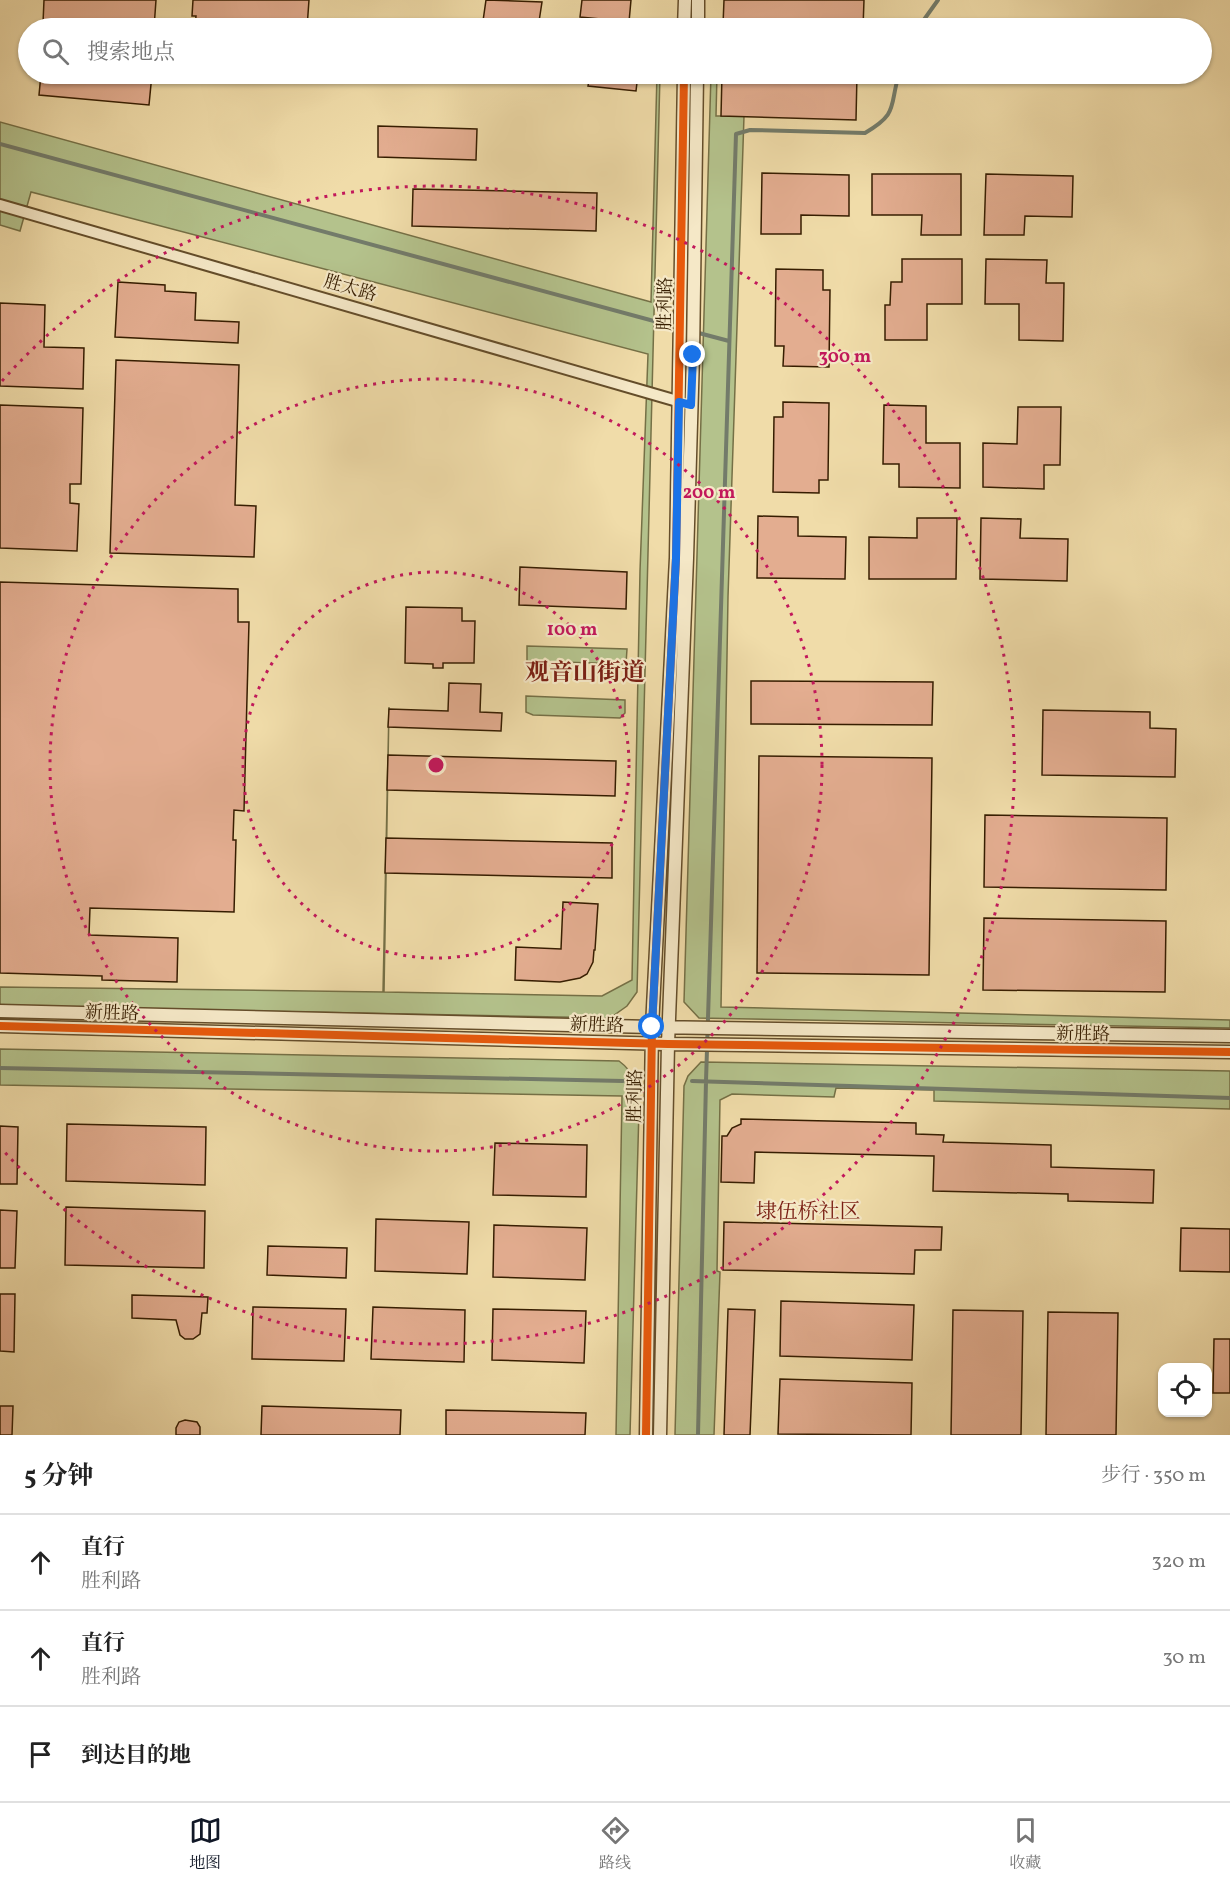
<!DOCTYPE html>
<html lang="zh">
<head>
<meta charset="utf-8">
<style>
  :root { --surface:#fff; --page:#f2f2f2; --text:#222; --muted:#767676; --line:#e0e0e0; --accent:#111827 }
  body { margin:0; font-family:Vollkorn,"Noto Serif SC",serif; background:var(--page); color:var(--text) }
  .controls { position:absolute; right:18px; bottom:18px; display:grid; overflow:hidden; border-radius:12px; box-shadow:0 2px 4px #0004 }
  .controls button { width:54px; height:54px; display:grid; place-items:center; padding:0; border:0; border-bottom:2px solid var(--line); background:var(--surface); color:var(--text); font:30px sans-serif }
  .stop { position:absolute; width:18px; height:18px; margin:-14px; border:4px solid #1a73e8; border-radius:50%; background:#fff }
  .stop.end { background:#1a73e8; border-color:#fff; box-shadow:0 2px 6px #0008 }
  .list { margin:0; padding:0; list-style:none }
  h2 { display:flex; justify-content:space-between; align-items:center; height:78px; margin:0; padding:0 24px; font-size:26px }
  h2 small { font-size:20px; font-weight:400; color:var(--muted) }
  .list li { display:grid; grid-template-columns:39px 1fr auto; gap:18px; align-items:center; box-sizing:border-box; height:96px; padding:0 24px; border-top:2px solid var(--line) }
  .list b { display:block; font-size:22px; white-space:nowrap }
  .list p { margin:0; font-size:20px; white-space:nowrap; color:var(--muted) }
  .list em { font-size:20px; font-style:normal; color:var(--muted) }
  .icon { flex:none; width:33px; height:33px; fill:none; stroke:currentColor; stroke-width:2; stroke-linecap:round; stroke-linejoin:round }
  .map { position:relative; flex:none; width:1230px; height:1435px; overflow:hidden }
  .search { position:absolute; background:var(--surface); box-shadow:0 2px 4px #0004; left:18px; right:18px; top:18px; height:66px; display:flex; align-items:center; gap:15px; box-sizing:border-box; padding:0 21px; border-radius:33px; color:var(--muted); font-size:22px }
  .sheet { height:366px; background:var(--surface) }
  nav { display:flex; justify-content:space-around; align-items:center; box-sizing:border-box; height:84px; border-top:2px solid var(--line); background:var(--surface); font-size:16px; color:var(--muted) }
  nav a { display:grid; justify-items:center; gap:3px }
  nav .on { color:var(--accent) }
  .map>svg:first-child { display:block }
  .green { fill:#b4c28c; stroke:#757046; stroke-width:1.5 }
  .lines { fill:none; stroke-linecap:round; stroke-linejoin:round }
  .stream { stroke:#737b6a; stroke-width:4 }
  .building { fill:#e3ad90; stroke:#361d00; stroke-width:1.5 }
  .minor-casing { stroke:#644d2a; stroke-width:14 }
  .tertiary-casing { stroke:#644d2a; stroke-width:15 }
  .minor { stroke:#f5e8c7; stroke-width:10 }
  .tertiary { stroke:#f5e8c7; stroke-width:12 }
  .cycleway-casing { stroke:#f5e8c7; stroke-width:11 }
  .cycleway { stroke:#e8590c; stroke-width:8 }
  .route { stroke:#1a73e8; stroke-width:8 }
  .ring { fill:none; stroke:#c2185b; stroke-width:3; stroke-dasharray:3 6 }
  .labels { text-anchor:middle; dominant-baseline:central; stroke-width:4.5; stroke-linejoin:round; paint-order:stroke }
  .street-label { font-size:18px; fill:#361d00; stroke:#f5e8c7 }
  .quarter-label { font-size:21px; fill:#7a1f14; stroke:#f5e8c7 }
  .district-label { font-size:24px; font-weight:bold; fill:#7a1f14; stroke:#f5e8c7 }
  .centre { fill:#c2185b; stroke:#f5e8c7; stroke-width:3 }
  .ring-label { font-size:18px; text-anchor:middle; font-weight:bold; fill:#c2185b; stroke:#f5e8c7; stroke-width:4.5; stroke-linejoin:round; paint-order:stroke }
</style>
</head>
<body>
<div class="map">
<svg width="1230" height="1435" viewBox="0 0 1230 1435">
  <rect width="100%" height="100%" fill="#f0dca9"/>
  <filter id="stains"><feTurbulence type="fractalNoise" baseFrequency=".00333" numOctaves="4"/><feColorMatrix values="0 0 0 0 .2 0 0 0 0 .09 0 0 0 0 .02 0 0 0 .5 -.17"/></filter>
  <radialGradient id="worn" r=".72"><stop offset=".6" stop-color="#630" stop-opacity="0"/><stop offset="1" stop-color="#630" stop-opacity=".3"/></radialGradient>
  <path class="green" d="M 657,74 L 660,74 L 637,992 L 627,1006 L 610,1018 L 0,1006 L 0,987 L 383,992 L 389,707 L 384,992 L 602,996 L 632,980 L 640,571 L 648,354 L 31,192 L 20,231 L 0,225 L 0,122 L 651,302 Z
    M 711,74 L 717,74 L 716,116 L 744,116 L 728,597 L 721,1007 L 1230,1020 L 1230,1028 L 699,1018 L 684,1002 Z
    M 527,646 L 627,649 L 626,664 L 527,661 Z
    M 526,696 L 625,700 L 625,713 L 620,718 L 533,715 L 526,712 Z
    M 0,1049 L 619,1061 C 637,1074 638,1089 639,1109 L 630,1435 L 616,1435 L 622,1096 L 0,1085 Z
    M 701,1062 L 1230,1071 L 1230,1109 L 934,1101 L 934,1090 L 836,1088 L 834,1097 L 732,1094 L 720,1100 L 717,1271 L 720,1272 L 714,1435 L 675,1435 L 684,1086 L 688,1076 Z"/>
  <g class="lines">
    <path class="stream" d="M 918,28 L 938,0
      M 0,144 L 676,327
      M 695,332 L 729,341
      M 0,1068 L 623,1081
      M 692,1081 L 1230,1098
      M 698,1435 L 706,1081 L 736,134 L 750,130 L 865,133 C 899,113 889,107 899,74"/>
  </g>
  <path class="building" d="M 44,0 L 156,0 L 154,28 L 43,23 Z
    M 193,0 L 309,0 L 307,28 L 195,28 L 196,16 L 192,16 Z
    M 486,0 L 542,2 L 538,28 L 482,28 Z
    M 582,0 L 631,0 L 629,22 L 625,21 L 624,28 L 599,28 L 600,19 L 580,17 Z
    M 724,0 L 864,0 L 863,28 L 723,25 Z
    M 41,74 L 152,74 L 149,105 L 39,95 Z
    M 590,74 L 638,74 L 636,91 L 588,86 Z
    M 722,74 L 857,74 L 856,120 L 721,116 Z
    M 378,126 L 477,129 L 476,160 L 378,157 Z
    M 762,173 L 849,175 L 849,216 L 801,215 L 801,234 L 761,234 Z
    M 872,174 L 961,174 L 961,235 L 921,235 L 922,215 L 872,215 Z
    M 986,174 L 1073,176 L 1072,217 L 1025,216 L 1024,235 L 984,235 Z
    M 413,189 L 597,193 L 596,231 L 412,226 Z
    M 902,259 L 962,259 L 962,304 L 927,304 L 927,340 L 885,340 L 885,305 L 890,305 L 891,282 L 902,282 Z
    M 986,259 L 1047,260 L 1046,283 L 1064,283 L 1063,341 L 1019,340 L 1019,304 L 985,304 Z
    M 776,269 L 823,270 L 823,290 L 830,290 L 829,367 L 783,366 L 784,346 L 775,346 Z
    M 118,282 L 165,285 L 165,291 L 196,293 L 195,320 L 239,322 L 238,343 L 115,337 Z
    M 0,303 L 45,305 L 44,347 L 84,348 L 83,389 L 0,386 Z
    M 116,360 L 239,365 L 235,505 L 256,506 L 254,557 L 110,553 Z
    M 783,402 L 829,403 L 828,480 L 819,480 L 819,493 L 773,492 L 774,417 L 783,417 Z
    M 0,405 L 83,408 L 81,484 L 70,484 L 70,503 L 79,504 L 77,551 L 0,548 Z
    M 884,405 L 926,406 L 926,443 L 960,443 L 960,488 L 899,487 L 899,464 L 883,464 Z
    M 1018,407 L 1061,407 L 1060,465 L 1044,465 L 1044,489 L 983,487 L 983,443 L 1017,444 Z
    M 758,516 L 798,517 L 798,536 L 846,537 L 845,579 L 757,578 Z
    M 917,518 L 957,518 L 956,579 L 869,579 L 869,537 L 917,538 Z
    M 981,518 L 1021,519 L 1020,538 L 1068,539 L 1067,581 L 980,579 Z
    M 520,567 L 627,572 L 626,609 L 519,605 Z
    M 0,582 L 238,589 L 238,622 L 249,622 L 244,811 L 234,810 L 233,840 L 236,840 L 234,912 L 90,908 L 89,935 L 178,938 L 177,982 L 102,980 L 102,976 L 0,973 Z
    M 406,607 L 462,608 L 462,621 L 475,621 L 474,663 L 443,663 L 443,668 L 433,668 L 433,664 L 405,663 Z
    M 751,681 L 933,682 L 932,725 L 751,724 Z
    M 449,683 L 481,684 L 480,712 L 502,713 L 501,731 L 388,727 L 389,709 L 448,711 Z
    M 1043,710 L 1150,712 L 1150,728 L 1176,729 L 1175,777 L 1042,775 Z
    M 388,755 L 616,761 L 615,796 L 387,790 Z
    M 759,756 L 932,758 L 929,975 L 757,973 Z
    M 985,815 L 1167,818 L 1166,890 L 984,887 Z
    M 386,838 L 612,843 L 612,878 L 385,873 Z
    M 563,902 L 598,904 L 595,950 L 594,950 L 593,962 L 587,974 L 580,978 L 560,982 L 515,980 L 516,947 L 561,949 Z
    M 984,918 L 1166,921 L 1165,992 L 983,990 Z
    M 741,1119 L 916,1123 L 916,1134 L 944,1135 L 943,1142 L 1051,1145 L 1051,1167 L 1154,1170 L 1153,1203 L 1068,1201 L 1068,1194 L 933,1191 L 934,1156 L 755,1152 L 754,1183 L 721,1182 L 722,1136 L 727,1136 L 732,1128 L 741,1124 Z
    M 67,1124 L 206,1127 L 205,1185 L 66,1181 Z
    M 0,1126 L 18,1127 L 17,1184 L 0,1184 Z
    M 495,1143 L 587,1145 L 586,1197 L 493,1195 Z
    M 66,1207 L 205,1211 L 204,1268 L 65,1265 Z
    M 0,1210 L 17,1211 L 15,1268 L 0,1268 Z
    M 376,1219 L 469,1222 L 467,1274 L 375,1271 Z
    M 724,1222 L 942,1227 L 941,1250 L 915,1250 L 914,1274 L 723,1270 Z
    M 494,1225 L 587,1228 L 585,1280 L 493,1277 Z
    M 1181,1228 L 1230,1229 L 1230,1272 L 1180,1271 Z
    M 268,1246 L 347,1248 L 346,1278 L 267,1275 Z
    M 0,1294 L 15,1294 L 14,1352 L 0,1351 Z
    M 132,1295 L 208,1297 L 207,1313 L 202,1313 L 200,1334 L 193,1339 L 185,1339 L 180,1335 L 176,1320 L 132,1318 Z
    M 781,1301 L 914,1305 L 912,1360 L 780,1356 Z
    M 253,1307 L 346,1309 L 344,1361 L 252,1359 Z
    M 373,1307 L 465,1310 L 464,1362 L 371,1359 Z
    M 493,1309 L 586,1311 L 584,1363 L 492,1360 Z
    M 728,1309 L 755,1310 L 750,1435 L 724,1435 Z
    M 953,1310 L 1023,1311 L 1021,1435 L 951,1435 Z
    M 1048,1312 L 1118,1313 L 1116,1435 L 1046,1435 Z
    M 1214,1339 L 1230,1339 L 1230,1393 L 1213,1393 Z
    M 780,1379 L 912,1383 L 911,1435 L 778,1434 Z
    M 0,1406 L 13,1406 L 12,1435 L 0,1435 Z
    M 262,1406 L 401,1410 L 400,1435 L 261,1435 Z
    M 446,1410 L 586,1413 L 585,1435 L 446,1435 Z
    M 185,1420 L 197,1422 L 200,1427 L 200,1435 L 176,1435 L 176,1428 L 179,1422 Z"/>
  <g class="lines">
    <defs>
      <path id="minor" d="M 0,205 L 691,405"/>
      <path id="tertiary" d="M 684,28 L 685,0
        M 698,28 L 698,0
        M 0,1011 L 652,1027 L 1230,1036
        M 0,1026 L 668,1044 L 1230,1052
        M 646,1435 L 652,1027 L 676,558 L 684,74
        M 660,1435 L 668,1044 L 687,558 L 693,355 L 697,74"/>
    </defs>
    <use href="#minor" class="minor-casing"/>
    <use href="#tertiary" class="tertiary-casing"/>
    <use href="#minor" class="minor"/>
    <use href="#tertiary" class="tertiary"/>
    <defs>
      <path id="cycleway" d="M 0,1026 L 668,1044 L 1230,1052
        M 646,1435 L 652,1027 L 676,558 L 684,74"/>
    </defs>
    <use href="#cycleway" class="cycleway-casing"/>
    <use href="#cycleway" class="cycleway"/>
  </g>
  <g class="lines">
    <path class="route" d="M 652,1027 L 676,558 L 679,402 L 691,405 L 693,355"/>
  </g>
  <g class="ring">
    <circle cx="436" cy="765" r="193"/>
    <circle cx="436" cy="765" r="386"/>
    <path d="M2 381A579 579 0 1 1 2 1149"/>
  </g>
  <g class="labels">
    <g class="street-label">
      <text transform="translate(350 289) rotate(16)">胜太路</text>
      <text transform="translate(666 304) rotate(-89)">胜利路</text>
      <text transform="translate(112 1014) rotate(2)">新胜路</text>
      <text transform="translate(597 1026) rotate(2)">新胜路</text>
      <text transform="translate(1083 1035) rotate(1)">新胜路</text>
      <text transform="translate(636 1096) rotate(-89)">胜利路</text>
    </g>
    <g class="quarter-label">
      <text x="808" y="1212">埭伍桥社区</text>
    </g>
    <g class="district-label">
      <text x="585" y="674">观音山街道</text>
    </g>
  </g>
  <circle cx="436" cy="765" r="9" class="centre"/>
  <g class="ring-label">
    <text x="845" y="362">300 m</text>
    <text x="709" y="498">200 m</text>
    <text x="572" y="635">100 m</text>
  </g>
  <rect width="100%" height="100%" filter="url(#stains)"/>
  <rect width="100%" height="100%" fill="url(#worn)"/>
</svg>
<div class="controls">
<button><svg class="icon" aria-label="locate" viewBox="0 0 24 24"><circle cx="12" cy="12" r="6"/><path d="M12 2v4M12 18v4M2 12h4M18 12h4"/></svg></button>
</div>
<div class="stop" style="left:652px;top:1027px"></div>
<div class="stop end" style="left:693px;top:355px"></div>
<div class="search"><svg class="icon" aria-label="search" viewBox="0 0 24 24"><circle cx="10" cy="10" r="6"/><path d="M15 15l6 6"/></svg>搜索地点</div>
</div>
<section class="sheet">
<h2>5 分钟<small>步行 · 350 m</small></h2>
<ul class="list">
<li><svg class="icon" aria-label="ahead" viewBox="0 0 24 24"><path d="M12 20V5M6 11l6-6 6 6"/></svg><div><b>直行</b><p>胜利路</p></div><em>320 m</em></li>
<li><svg class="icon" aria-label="ahead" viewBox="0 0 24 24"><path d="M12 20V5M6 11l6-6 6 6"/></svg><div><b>直行</b><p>胜利路</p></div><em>30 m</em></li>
<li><svg class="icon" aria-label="arrive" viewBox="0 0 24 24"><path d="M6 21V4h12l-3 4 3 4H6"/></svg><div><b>到达目的地</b></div></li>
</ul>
</section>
<nav>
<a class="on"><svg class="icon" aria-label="map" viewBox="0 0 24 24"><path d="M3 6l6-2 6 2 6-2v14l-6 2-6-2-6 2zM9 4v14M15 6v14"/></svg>地图</a>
<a><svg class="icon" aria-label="directions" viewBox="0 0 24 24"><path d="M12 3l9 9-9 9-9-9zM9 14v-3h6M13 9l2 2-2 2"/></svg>路线</a>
<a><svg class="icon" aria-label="saved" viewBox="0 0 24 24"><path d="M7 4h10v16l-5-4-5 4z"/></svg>收藏</a>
</nav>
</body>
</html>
